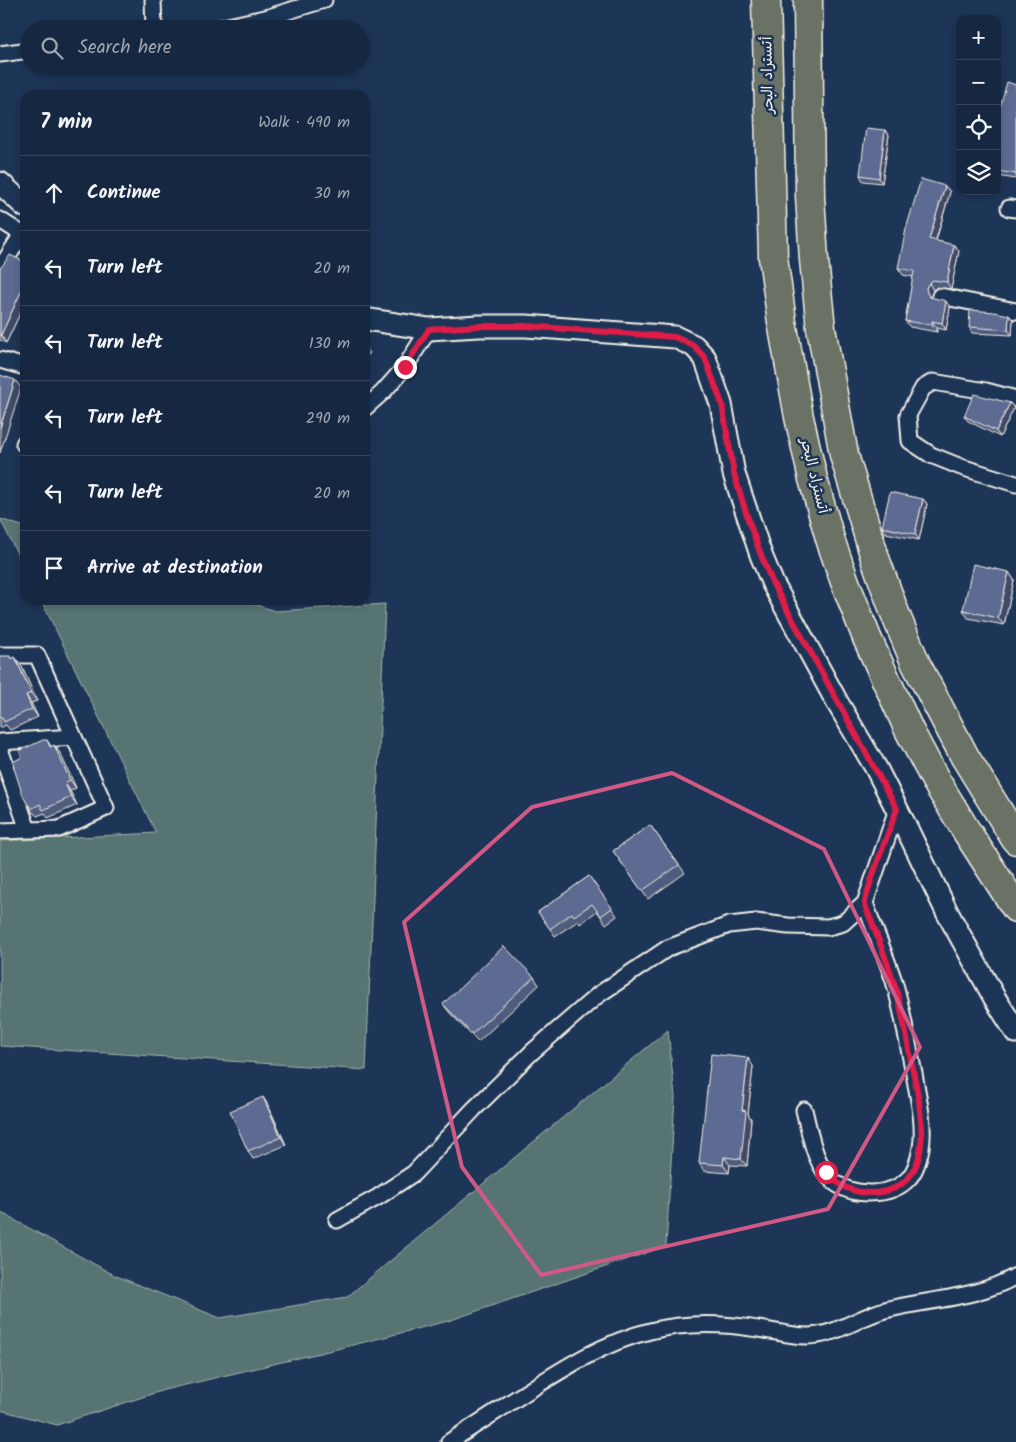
<!DOCTYPE html>
<html lang="en">
<head>
<meta charset="utf-8">
<style>
  :root { --surface:#162841; --page:#23344c; --text:#f1f3f6; --muted:#9ea6b1; --line:#35445a }
  body { margin:0; font-family:Kalam,"Playpen Sans Arabic",sans-serif; background:var(--page); color:var(--text) }
  .controls { position:absolute; right:15px; top:15px; display:grid; overflow:hidden; border-radius:10px; box-shadow:0 2px 8px #0003 }
  .controls button { width:45px; height:45px; display:grid; place-items:center; padding:0; border:0; border-bottom:1px solid var(--line); background:var(--surface); color:var(--text); font:25px sans-serif }
  .stop { position:absolute; width:15px; height:15px; margin:-11px; border:4px solid #e11d48; border-radius:50%; background:#fff }
  .stop.end { background:#e11d48; border-color:#fff; box-shadow:0 1px 5px #0008 }
  .list { margin:0; padding:0; list-style:none }
  h2 { display:flex; justify-content:space-between; align-items:center; height:65px; margin:0; padding:0 20px; font-size:21px }
  h2 small { font-size:16px; font-weight:400; color:var(--muted) }
  .list li { display:grid; grid-template-columns:32px 1fr auto; gap:15px; align-items:center; box-sizing:border-box; height:75px; padding:0 20px; border-top:1px solid var(--line) }
  .list b { display:block; font-size:19px; white-space:nowrap }
  .list em { font-size:16px; font-style:normal; color:var(--muted) }
  .icon { flex:none; width:28px; height:28px; fill:none; stroke:currentColor; stroke-width:2; stroke-linecap:round; stroke-linejoin:round }
  .map { position:relative; flex:none; width:1016px; height:1442px; overflow:hidden }
  .search { position:absolute; background:var(--surface); box-shadow:0 2px 8px #0003; left:20px; top:20px; width:350px; height:55px; display:flex; align-items:center; gap:12px; box-sizing:border-box; padding:0 18px; border-radius:28px; color:var(--muted); font-size:19px }
  .panel { position:absolute; background:var(--surface); box-shadow:0 2px 8px #0003; left:20px; top:90px; width:350px; height:515px; border-radius:15px }
  .map>svg:first-child { display:block }
  .green { fill:#577572; stroke:#a6b3ad }
  .lines { fill:none; stroke-linecap:round; stroke-linejoin:round }
  .street-casing { stroke:#f4f1e8; stroke-width:19 }
  .secondary-casing { stroke:#f4f1e8; stroke-width:25 }
  .highway-casing { stroke:#f4f1e8; stroke-width:31 }
  .street { stroke:#1d3557; stroke-width:15 }
  .secondary { stroke:#1d3557; stroke-width:21 }
  .highway { stroke:#6b7165; stroke-width:28 }
  .wall { fill:#505b7d; stroke:#f4f1e8 }
  .shaded-wall { fill:#414a66; stroke:#f4f1e8 }
  .building { fill:#5d6a91; stroke:#f4f1e8 }
  .route { stroke:#e11d48; stroke-width:6 }
  .marked { fill:none; stroke:#d15985; stroke-width:4; stroke-linejoin:round }
  .labels { text-anchor:middle; dominant-baseline:central; stroke-width:5; stroke-linejoin:round; paint-order:stroke }
  .street-label { font-size:15px; fill:#f4f1e8; stroke:#1d3557 }
</style>
</head>
<body>
<div class="map">
<svg width="1016" height="1442" viewBox="0 0 1016 1442">
  <rect width="100%" height="100%" fill="#1d3557"/>
  <filter id="ink" filterUnits="userSpaceOnUse"><feTurbulence type="fractalNoise" baseFrequency=".02" numOctaves="2"/><feDisplacementMap in="SourceGraphic" scale="10" xChannelSelector="R" yChannelSelector="G"/><feConvolveMatrix kernelMatrix="1 2 1 2 8 2 1 2 1" color-interpolation-filters="sRGB"/></filter>
  <g filter="url(#ink)">
    <path class="green" d="M 0,519 L 25,527 L 25,569 Z
      M 41,600 L 242,600 L 275,611 L 385,604 L 366,1070 L 0,1046 L 0,841 L 156,833 Z
      M 668,1030 L 675,1097 L 666,1246 L 448,1321 L 345,1347 L 164,1390 L 57,1425 L 0,1410 L 0,1212 L 114,1275 L 220,1318 L 347,1297 Z"/>
    <g class="lines">
      <defs>
        <path id="street" d="M 153,0 L 154,29
          M 215,29 L 269,17 L 324,0
          M 0,54 L 29,50
          M 1009,208 L 1016,209
          M 0,220 L 22,234
          M 0,269 L 22,234 L 25,232
          M 940,296 L 1016,311
          M 0,360 L 25,367
          M 1016,399 L 986,391 L 933,382 L 923,388 L 908,415 L 910,441 L 931,455 L 961,467 L 1016,484
          M 365,408 L 383,392 L 405,367 L 429,329
          M 24,444 L 25,442
          M 0,655 L 37,655 L 106,808 L 59,829 L 0,831
          M 0,742 L 73,737
          M 0,749 L 28,830
          M 804,1110 C 810,1133 814,1165 834,1182 C 853,1197 891,1197 908,1179 C 916,1171 919,1159 921,1148 C 925,1123 918,1098 914,1073 C 907,1042 903,1011 894,981 C 885,954 874,929 865,903
          M 337,1220 L 378,1197 L 414,1173 L 474,1109 L 532,1052 L 598,995 L 668,948 L 729,925 L 756,922 L 788,926 L 828,927 L 843,923 L 865,903 L 897,809
          M 449,1442 C 475,1425 502,1408 528,1391 C 566,1367 605,1342 650,1331 C 686,1322 722,1323 758,1329 C 775,1331 790,1336 807,1336 C 836,1336 858,1317 885,1310 C 929,1299 976,1299 1016,1276"/>
        <path id="secondary" d="M 0,183 L 25,206
          M 365,319 L 429,329 L 479,326 L 526,326 L 675,337 L 694,346 L 705,358 L 721,404 L 734,474 L 761,555 L 773,584 L 837,702 L 876,768 L 905,825 L 947,912 L 994,997 L 1016,1032"/>
        <path id="highway" d="M 766,0 L 773,257 L 782,322 L 799,417 L 813,479 L 831,542 L 845,582 L 867,638 L 909,730 L 936,781 L 967,832 L 1016,908
          M 808,0 L 810,196 L 814,260 L 821,328 L 844,455 L 876,561 L 896,616 L 916,664 L 965,757 L 1016,840"/>
      </defs>
      <use href="#street" class="street-casing"/>
      <use href="#secondary" class="secondary-casing"/>
      <use href="#highway" class="highway-casing"/>
      <use href="#street" class="street"/>
      <use href="#secondary" class="secondary"/>
      <use href="#highway" class="highway"/>
    </g>
    <path class="wall" d="M 1016,85 L 1016,179 L 997,176 L 997,118 Z
      M 885,130 L 889,135 L 882,183 L 863,181 L 860,175 Z
      M 945,186 L 950,192 L 936,241 L 954,245 L 959,251 L 951,289 L 937,287 L 933,290 L 931,295 L 931,297 L 950,308 L 946,330 L 937,328 L 937,332 L 910,327 L 905,321 L 913,277 L 903,275 L 898,268 Z
      M 25,262 L 25,303 L 6,343 L 0,340 L 0,268 Z
      M 1009,315 L 1013,320 L 1012,335 L 972,333 L 969,327 Z
      M 365,347 L 370,353 L 365,358 Z
      M 1010,403 L 1014,408 L 1000,437 L 968,421 L 964,416 Z
      M 365,450 L 371,458 L 365,464 Z
      M 923,499 L 927,504 L 919,540 L 886,533 L 882,527 Z
      M 1009,572 L 1014,580 L 1004,625 L 968,618 L 963,610 Z
      M 0,656 L 12,659 L 21,665 L 37,701 L 31,703 L 38,717 L 10,730 L 6,725 L 0,728 Z
      M 47,740 L 51,746 L 60,753 L 76,788 L 70,791 L 77,805 L 48,818 L 45,813 L 37,816 L 34,813 L 33,813 L 28,805 L 14,765 L 22,757 Z
      M 650,825 L 685,873 L 648,899 L 613,851 Z
      M 589,876 L 617,916 L 606,924 L 597,911 L 580,924 L 578,921 L 555,936 L 538,912 Z
      M 534,977 L 539,985 L 478,1042 L 449,1012 L 443,1004 Z
      M 753,1066 L 748,1114 L 751,1119 L 747,1166 L 730,1165 L 729,1173 L 704,1171 L 699,1163 Z
      M 268,1105 L 286,1145 L 253,1159 L 248,1151 Z"/>
    <path class="shaded-wall" d="M 885,130 L 889,135 L 882,183 L 879,178 Z
      M 945,186 L 950,192 L 934,246 L 929,239 Z
      M 954,245 L 959,251 L 951,289 L 947,282 Z
      M 25,283 L 25,303 L 6,343 L 1,335 Z
      M 929,283 L 933,290 L 931,295 L 931,299 L 927,293 L 926,288 Z
      M 946,301 L 950,308 L 946,330 L 942,323 Z
      M 1009,315 L 1013,320 L 1012,335 L 1008,330 Z
      M 932,321 L 937,328 L 937,332 L 932,325 Z
      M 15,380 L 21,388 L 0,453 L 0,428 Z
      M 1010,403 L 1014,408 L 1000,437 L 996,431 Z
      M 923,499 L 927,504 L 919,540 L 915,534 Z
      M 1009,572 L 1014,580 L 1004,625 L 998,618 Z
      M 15,657 L 21,665 L 37,701 L 31,693 Z
      M 26,695 L 31,703 L 38,717 L 32,709 Z
      M 54,745 L 60,753 L 76,788 L 70,780 Z
      M 65,783 L 70,791 L 77,805 L 71,797 Z
      M 748,1058 L 753,1066 L 748,1114 L 751,1119 L 747,1166 L 741,1159 L 742,1110 Z
      M 263,1097 L 268,1105 L 286,1145 L 281,1137 Z
      M 724,1157 L 730,1165 L 729,1173 L 723,1165 Z"/>
    <path class="building" d="M 1007,82 L 1016,85 L 1016,174 L 997,171 L 997,118 Z
      M 866,128 L 885,130 L 879,178 L 860,175 Z
      M 921,179 L 945,186 L 929,239 L 954,245 L 947,282 L 933,280 L 929,283 L 926,288 L 927,293 L 930,297 L 946,301 L 942,323 L 932,321 L 932,325 L 905,321 L 914,271 L 898,268 L 906,229 Z
      M 10,255 L 25,262 L 25,283 L 1,335 L 0,335 L 0,268 L 2,266 Z
      M 970,310 L 994,312 L 1009,315 L 1008,330 L 969,327 Z
      M 0,375 L 15,380 L 0,428 Z
      M 974,394 L 1010,403 L 996,431 L 964,416 Z
      M 890,492 L 923,499 L 915,534 L 882,527 Z
      M 973,564 L 1009,572 L 998,618 L 963,610 Z
      M 0,656 L 10,656 L 11,659 L 15,657 L 31,693 L 26,695 L 32,709 L 4,722 L 2,717 L 0,717 Z
      M 43,740 L 47,740 L 50,747 L 54,745 L 70,780 L 65,783 L 71,797 L 43,810 L 40,804 L 31,809 L 29,805 L 28,805 L 23,796 L 13,765 L 14,765 L 13,762 L 22,757 L 19,751 Z
      M 650,825 L 679,865 L 642,891 L 613,851 Z
      M 589,876 L 612,908 L 601,916 L 592,904 L 574,916 L 572,913 L 550,929 L 538,912 Z
      M 504,946 L 534,977 L 472,1034 L 443,1004 Z
      M 711,1054 L 748,1058 L 742,1110 L 746,1111 L 741,1159 L 724,1157 L 723,1165 L 699,1163 Z
      M 263,1097 L 281,1137 L 248,1151 L 230,1111 Z"/>
  </g>
  <g class="lines" filter="url(#ink)">
    <path class="route" d="M 405,367 L 429,329 L 479,326 L 526,326 L 675,337 L 694,346 L 705,358 L 722,404 L 734,474 L 749,522 L 761,555 L 773,584 L 897,809 C 888,834 878,859 870,884 C 869,890 865,897 865,903 C 865,908 869,915 871,920 C 878,939 886,958 892,977 C 901,1002 905,1029 910,1055 C 918,1098 944,1186 876,1193 C 856,1194 839,1187 826,1172"/>
  </g>
  <path class="marked" d="M 672,773 L 824,849 L 920,1047 L 828,1209 L 541,1275 L 462,1167 L 404,922 L 532,807 Z"/>
  <g class="labels">
    <g class="street-label">
      <text transform="translate(768 75) rotate(-91)">أتستراد البحر</text>
      <text transform="translate(814 476) rotate(76)">أتستراد البحر</text>
    </g>
  </g>
</svg>
<div class="controls">
<button>+</button>
<button>−</button>
<button><svg class="icon" aria-label="locate" viewBox="0 0 24 24"><circle cx="12" cy="12" r="6"/><path d="M12 2v4M12 18v4M2 12h4M18 12h4"/></svg></button>
<button><svg class="icon" aria-label="layers" viewBox="0 0 24 24"><path d="M12 4l9 5-9 5-9-5zM3 14l9 5 9-5"/></svg></button>
</div>
<div class="stop" style="left:826px;top:1172px"></div>
<div class="stop end" style="left:405px;top:367px"></div>
<div class="search"><svg class="icon" aria-label="search" viewBox="0 0 24 24"><circle cx="10" cy="10" r="6"/><path d="M15 15l6 6"/></svg>Search here</div>
<section class="panel">
<h2>7 min<small>Walk · 490 m</small></h2>
<ul class="list">
<li><svg class="icon" aria-label="ahead" viewBox="0 0 24 24"><path d="M12 20V5M6 11l6-6 6 6"/></svg><div><b>Continue</b></div><em>30 m</em></li>
<li><svg class="icon" aria-label="left" viewBox="0 0 24 24"><path d="M17 20v-9H6M10 6l-5 5 5 5"/></svg><div><b>Turn left</b></div><em>20 m</em></li>
<li><svg class="icon" aria-label="left" viewBox="0 0 24 24"><path d="M17 20v-9H6M10 6l-5 5 5 5"/></svg><div><b>Turn left</b></div><em>130 m</em></li>
<li><svg class="icon" aria-label="left" viewBox="0 0 24 24"><path d="M17 20v-9H6M10 6l-5 5 5 5"/></svg><div><b>Turn left</b></div><em>290 m</em></li>
<li><svg class="icon" aria-label="left" viewBox="0 0 24 24"><path d="M17 20v-9H6M10 6l-5 5 5 5"/></svg><div><b>Turn left</b></div><em>20 m</em></li>
<li><svg class="icon" aria-label="arrive" viewBox="0 0 24 24"><path d="M6 21V4h12l-3 4 3 4H6"/></svg><div><b>Arrive at destination</b></div></li>
</ul>
</section>
</div>
</body>
</html>
